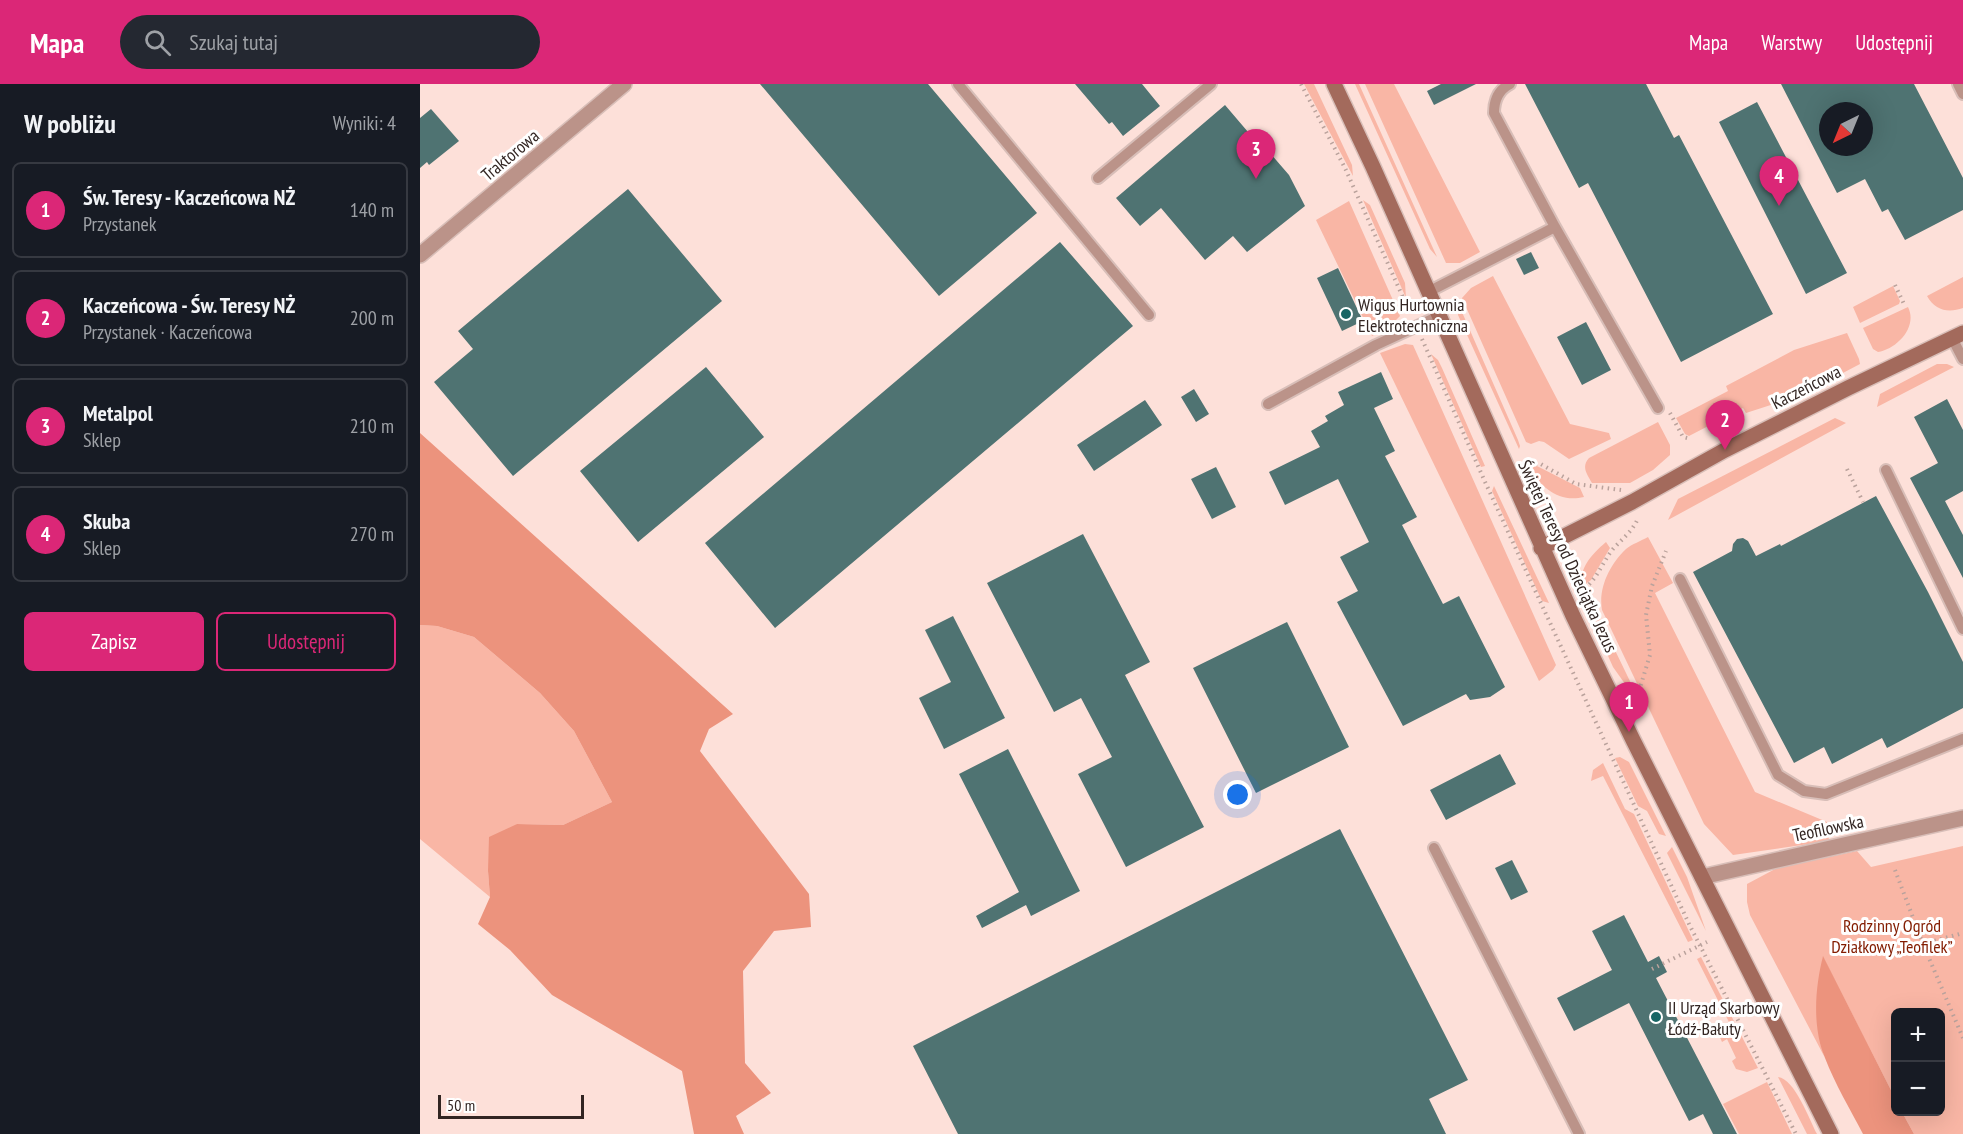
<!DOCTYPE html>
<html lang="pl">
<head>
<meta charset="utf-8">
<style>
  :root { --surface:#171b24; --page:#242831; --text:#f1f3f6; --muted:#9ea1a6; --line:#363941; --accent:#db2777 }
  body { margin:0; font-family:"PT Sans Narrow",sans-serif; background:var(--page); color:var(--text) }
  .controls { position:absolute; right:18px; bottom:18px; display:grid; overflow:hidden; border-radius:9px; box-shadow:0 6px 24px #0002 }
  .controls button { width:54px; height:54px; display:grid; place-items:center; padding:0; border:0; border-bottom:2px solid var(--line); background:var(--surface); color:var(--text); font:30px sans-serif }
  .compass { position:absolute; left:1399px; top:18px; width:54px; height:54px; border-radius:50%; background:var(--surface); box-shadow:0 6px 24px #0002; rotate:223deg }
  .scale { position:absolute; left:18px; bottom:15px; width:146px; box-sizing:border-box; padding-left:6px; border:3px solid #322522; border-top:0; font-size:16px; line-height:21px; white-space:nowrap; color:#322522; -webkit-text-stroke:4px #fff; paint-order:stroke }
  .you { position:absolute; left:818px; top:711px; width:21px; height:21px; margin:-15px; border:4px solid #fff; border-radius:50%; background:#1a73e8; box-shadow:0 0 0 9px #1a73e833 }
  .badge { display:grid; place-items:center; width:39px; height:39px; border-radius:50%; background:var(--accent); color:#fff; font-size:20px; font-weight:700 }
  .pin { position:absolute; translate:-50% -50px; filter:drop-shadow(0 2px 3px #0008) }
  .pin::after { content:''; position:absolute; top:32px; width:21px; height:18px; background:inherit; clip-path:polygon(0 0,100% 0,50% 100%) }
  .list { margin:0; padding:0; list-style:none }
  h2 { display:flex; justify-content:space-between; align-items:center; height:78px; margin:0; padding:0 24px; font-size:26px }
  h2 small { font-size:20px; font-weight:400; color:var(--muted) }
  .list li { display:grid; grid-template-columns:39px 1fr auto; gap:18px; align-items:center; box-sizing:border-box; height:96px; margin:0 12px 12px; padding:0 12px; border:2px solid var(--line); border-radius:9px }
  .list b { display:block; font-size:22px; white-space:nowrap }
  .list p { margin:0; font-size:20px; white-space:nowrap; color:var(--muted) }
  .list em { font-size:20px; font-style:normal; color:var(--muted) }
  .actions { display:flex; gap:12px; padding:18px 24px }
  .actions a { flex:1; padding:14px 0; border:2px solid var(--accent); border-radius:9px; text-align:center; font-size:21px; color:var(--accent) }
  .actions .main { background:var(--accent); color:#fff }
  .icon { flex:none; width:33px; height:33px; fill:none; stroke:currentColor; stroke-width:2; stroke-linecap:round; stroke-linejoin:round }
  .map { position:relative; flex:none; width:1543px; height:1050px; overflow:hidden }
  header { display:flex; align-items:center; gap:36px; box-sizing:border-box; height:84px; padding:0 30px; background:var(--accent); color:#fff }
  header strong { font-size:28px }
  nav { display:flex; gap:33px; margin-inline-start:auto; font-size:21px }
  .search { width:420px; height:54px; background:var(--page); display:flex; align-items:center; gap:15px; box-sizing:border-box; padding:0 21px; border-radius:33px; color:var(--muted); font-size:22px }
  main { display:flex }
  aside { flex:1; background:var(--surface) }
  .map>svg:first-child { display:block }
  .green { fill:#f9b6a5 }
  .forest { fill:#ec937d }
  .building { fill:#4f7372; fill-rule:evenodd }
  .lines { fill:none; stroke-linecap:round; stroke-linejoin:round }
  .lane-casing { stroke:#d8beb8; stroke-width:14 }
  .street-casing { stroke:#d8beb8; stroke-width:18 }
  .secondary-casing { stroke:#d8beb8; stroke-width:18 }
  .path { stroke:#baa29c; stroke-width:4; stroke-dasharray:1.5 4.5; stroke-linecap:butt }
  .lane { stroke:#bb9389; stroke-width:10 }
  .street { stroke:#bb9389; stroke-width:15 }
  .secondary { stroke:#a36a5c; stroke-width:15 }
  .poi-dot { fill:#186665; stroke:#fff; stroke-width:2 }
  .labels { text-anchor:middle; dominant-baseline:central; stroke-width:6; stroke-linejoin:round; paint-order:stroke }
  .street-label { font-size:18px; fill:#322522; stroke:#fff }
  .poi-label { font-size:18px; fill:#322522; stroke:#fff; text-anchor:start }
  .park-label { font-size:18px; fill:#831c00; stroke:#fff }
</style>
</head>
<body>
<header>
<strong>Mapa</strong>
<div class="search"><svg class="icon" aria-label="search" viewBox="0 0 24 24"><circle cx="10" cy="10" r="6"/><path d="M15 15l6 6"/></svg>Szukaj tutaj</div>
<nav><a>Mapa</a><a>Warstwy</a><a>Udostępnij</a></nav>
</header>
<main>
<aside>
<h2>W pobliżu<small>Wyniki: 4</small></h2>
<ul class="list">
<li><span class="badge">1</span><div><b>Św. Teresy - Kaczeńcowa NŻ</b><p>Przystanek</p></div><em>140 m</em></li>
<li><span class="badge">2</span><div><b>Kaczeńcowa - Św. Teresy NŻ</b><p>Przystanek · Kaczeńcowa</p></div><em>200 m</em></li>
<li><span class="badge">3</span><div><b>Metalpol</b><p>Sklep</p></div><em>210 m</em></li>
<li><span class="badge">4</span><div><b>Skuba</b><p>Sklep</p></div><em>270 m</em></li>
</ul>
<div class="actions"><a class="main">Zapisz</a><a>Udostępnij</a></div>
</aside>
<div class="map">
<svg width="1543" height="1050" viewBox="0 0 1543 1050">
  <rect width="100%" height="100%" fill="#fde0d9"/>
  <path class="green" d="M 884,0 L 894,0 L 932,81 L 933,92 Z
    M 935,0 L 939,0 L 1017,173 L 1010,165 Z
    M 945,0 L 974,0 L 1060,168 L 1040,179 L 1026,179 Z
    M 943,116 L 950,121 L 985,199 L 986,214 Z
    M 929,117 L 980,232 L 969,243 L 952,252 L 896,136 Z
    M 1073,192 L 1150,340 L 1189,349 L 1191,355 L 1149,375 L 1124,358 L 1119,357 L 1111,360 L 1106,358 L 1042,214 L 1051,204 Z
    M 1543,193 L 1543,224 C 1529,229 1515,227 1507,212 Z
    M 1473,202 L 1480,217 L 1479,220 L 1440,239 L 1433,223 Z
    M 1038,219 L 1098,356 L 1100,362 L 1099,365 L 1038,231 Z
    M 1488,223 C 1498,243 1477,265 1458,268 L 1453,265 L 1443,244 Z
    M 1427,249 L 1439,275 L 1440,280 L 1379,312 L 1326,329 L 1323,324 L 1269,352 L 1265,350 L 1256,334 L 1308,307 L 1306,302 L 1374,266 Z
    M 985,260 L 993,261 L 1136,581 L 1133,586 L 1119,597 L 960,269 Z
    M 1011,270 L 1018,276 L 1022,284 L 1065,382 L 1061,383 Z
    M 1517,280 L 1527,280 L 1534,283 L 1457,323 L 1460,310 Z
    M 1415,334 L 1426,339 L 1248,436 L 1258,415 Z
    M 1238,338 L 1250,361 L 1250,371 L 1233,386 L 1210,399 L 1172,399 C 1167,390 1161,383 1169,374 Z
    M 1117,382 L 1160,404 L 1164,413 C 1139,419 1122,404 1109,384 Z
    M 1074,402 L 1129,519 L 1122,517 L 1072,407 Z
    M 1228,453 L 1253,499 L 1235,509 L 1335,708 L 1407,738 L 1409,757 L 1313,771 L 1284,740 L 1182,526 C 1178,504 1190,480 1206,465 C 1212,460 1221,457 1228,453 Z
    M 1186,458 L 1190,464 L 1171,496 L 1160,504 C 1160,483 1171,471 1186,458 Z
    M 1170,523 L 1177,529 L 1221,620 L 1220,621 L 1193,583 L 1167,525 Z
    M 0,541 L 17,542 L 54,553 L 120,609 L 154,647 L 192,718 L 143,741 L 97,740 L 68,787 L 70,813 L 0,755 Z
    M 1200,673 L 1209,678 L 1246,752 L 1239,750 L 1227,727 L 1218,722 L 1195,674 Z
    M 1183,679 L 1205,725 L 1214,730 L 1273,856 L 1268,858 L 1183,692 L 1171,697 L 1173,686 Z
    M 1543,762 L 1543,1050 L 1494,1050 L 1482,1028 L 1520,1028 L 1520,928 L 1476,928 L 1475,1014 L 1403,873 L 1397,940 L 1404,972 L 1330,831 L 1327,818 L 1327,800 L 1357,784 L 1437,767 L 1451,783 Z
    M 1252,763 L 1267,793 L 1286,847 L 1247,769 Z
    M 1281,873 L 1338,984 L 1327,988 L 1316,985 L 1312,977 L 1316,974 L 1307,955 L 1302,958 L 1298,949 L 1311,942 L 1277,875 Z
    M 1358,993 C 1375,995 1389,1035 1397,1050 L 1387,1050 Z
    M 1347,998 L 1372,1050 L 1319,1050 L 1303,1020 Z"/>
  <path class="forest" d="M 0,349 L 313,630 L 289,645 L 280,667 L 389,810 L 391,843 L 354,847 L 323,887 L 325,979 L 351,1009 L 316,1032 L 324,1050 L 274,1050 L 262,987 L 132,911 L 90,866 L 58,840 L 70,813 L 68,787 L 69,753 L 97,740 L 143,741 L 192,718 L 154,647 L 120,609 L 54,553 L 17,542 L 0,541 Z
    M 1403,872 L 1475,1014 L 1476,1028 L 1482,1028 L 1494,1050 L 1443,1050 C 1430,1025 1415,1000 1405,974 C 1392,943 1395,904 1403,872 Z"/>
  <path class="building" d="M 340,0 L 508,0 L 617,129 L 519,212 Z
    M 655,0 L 722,0 L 740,22 L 703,52 L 692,38 L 689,40 Z
    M 1021,0 L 1056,0 L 1014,21 L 1007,7 Z
    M 1105,0 L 1226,0 L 1254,54 L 1259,51 L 1353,230 L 1261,278 L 1168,99 L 1159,104 Z
    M 1361,0 L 1494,0 L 1543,94 L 1543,126 L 1485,156 L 1468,125 L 1462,128 L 1445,95 L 1417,109 ZM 1408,27 L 1444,27 L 1444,63 L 1408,63 Z
    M 1337,18 L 1427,189 L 1386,210 L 1299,38 Z
    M 805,21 L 834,55 L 836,53 L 869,91 L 885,122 L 827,168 L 813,152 L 785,176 L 741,124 L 720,142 L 696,114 Z
    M 11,25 L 39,57 L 9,81 L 7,78 L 0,84 L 0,34 Z
    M 208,105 L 302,217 L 93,392 L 14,298 L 53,265 L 38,247 Z
    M 640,158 L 713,242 L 355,544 L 285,459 Z
    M 1111,168 L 1119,184 L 1104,191 L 1096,175 Z
    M 918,184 L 943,237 L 922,247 L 897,194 Z
    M 1166,238 L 1191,286 L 1162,301 L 1137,253 Z
    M 286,283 L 344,353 L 218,458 L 160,387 Z
    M 961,288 L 973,315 L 954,324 L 975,367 L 965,372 L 997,433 L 982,441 L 1023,520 L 1039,512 L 1085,603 L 1070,613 L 1050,616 L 1046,610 L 983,642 L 917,518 L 938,507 L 920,473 L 949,458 L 918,395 L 865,421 L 849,388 L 900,363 L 891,347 L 908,337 L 905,332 L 924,321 L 918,308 Z
    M 774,305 L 789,330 L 776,338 L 761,313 Z
    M 1527,315 L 1543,346 L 1543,407 L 1525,417 L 1543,451 L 1543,494 L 1490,394 L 1518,379 L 1494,333 Z
    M 725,316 L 742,341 L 674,387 L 657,361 Z
    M 796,383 L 816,423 L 792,435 L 771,395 Z
    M 1456,412 L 1508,508 L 1543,578 L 1543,624 L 1467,664 L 1462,654 L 1412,680 L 1404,663 L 1374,679 L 1273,488 L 1312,467 L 1313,460 L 1317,455 L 1323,454 L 1328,457 L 1336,472 L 1360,460 L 1361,462 Z
    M 663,450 L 730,578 L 705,591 L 784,743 L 706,783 L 658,690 L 692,673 L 661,614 L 634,628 L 567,499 Z
    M 533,532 L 585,634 L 524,665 L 499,614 L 531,598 L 505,546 Z
    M 867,538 L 929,663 L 836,709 L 773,584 Z
    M 588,665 L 660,807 L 611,832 L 606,821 L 562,844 L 556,832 L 599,808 L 539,690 Z
    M 1080,670 L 1096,700 L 1026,736 L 1010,706 Z
    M 920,745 L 1048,996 L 1009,1015 L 1026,1050 L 538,1050 L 493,962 Z
    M 1092,776 L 1108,808 L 1091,816 L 1075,784 Z
    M 1204,831 L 1228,878 L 1239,872 L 1247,888 L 1236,894 L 1317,1050 L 1293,1050 L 1283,1030 L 1269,1037 L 1209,919 L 1154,947 L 1137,914 L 1192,886 L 1172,847 Z"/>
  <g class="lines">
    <defs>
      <path id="lane" d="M 538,0 L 729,231
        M 1090,0 C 1078,6 1074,17 1074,29 L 1135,143 L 1238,324
        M 1538,0 L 1543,10
        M 678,94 L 791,0
        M 1008,208 L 1135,143
        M 1532,254 L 1543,275
        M 848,320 L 956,261 L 1019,232
        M 1466,386 L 1543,545
        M 1260,495 L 1358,691 L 1384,707 L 1406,710 L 1543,655
        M 1014,764 L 1159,1050"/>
      <path id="street" d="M 0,171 L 204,0
        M 1282,793 L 1543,734"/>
      <path id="secondary" d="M 914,0 L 953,83 L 1153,532 L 1213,656 L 1411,1050
        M 1121,464 L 1212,418 L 1305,366 L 1428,304 L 1543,249"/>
    </defs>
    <use href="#lane" class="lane-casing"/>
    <use href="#street" class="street-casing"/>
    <use href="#secondary" class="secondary-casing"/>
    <path class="path" d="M 881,0 L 925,84 L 990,229
      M 1475,201 L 1484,220
      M 1002,255 L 1066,400 L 1269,840 L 1376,1050
      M 1250,329 L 1263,353 L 1271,355
      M 1104,383 L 1119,379 L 1156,400 L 1201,406
      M 1427,385 L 1443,418
      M 1160,508 C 1177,497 1181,480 1193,465 C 1202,455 1213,447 1218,434
      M 1219,607 L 1230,571 L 1226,531 L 1232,502 L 1246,467
      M 1475,786 L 1503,860 L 1543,954
      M 1503,860 L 1543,849
      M 1232,885 L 1287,858"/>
    <use href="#lane" class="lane"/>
    <use href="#street" class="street"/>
    <use href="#secondary" class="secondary"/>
  </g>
  <g class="poi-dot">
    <circle cx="926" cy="230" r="6"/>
    <circle cx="1236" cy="933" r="6"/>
  </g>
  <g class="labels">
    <g class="street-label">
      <text transform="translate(90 71) rotate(-40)">Traktorowa</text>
      <text transform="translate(1386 303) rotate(-27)">Kaczeńcowa</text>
      <text transform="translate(1148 472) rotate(65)">Świętej Teresy od Dzieciątka Jezus</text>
      <text transform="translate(1408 744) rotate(-12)">Teofilowska</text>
    </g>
    <g class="poi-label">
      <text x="938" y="220">Wigus Hurtownia<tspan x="938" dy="21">Elektrotechniczna</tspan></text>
      <text x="1248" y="923">II Urząd Skarbowy<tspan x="1248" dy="21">Łódź-Bałuty</tspan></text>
    </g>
    <g class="park-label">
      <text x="1472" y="841">Rodzinny Ogród<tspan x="1472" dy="21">Działkowy „Teofilek”</tspan></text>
    </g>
  </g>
</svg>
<div class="controls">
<button>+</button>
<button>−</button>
</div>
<svg class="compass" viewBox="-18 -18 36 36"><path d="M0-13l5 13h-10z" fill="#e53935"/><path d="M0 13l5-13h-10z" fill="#9ea1a6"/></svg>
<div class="scale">50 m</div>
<div class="you"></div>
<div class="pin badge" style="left:1209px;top:648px">1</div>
<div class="pin badge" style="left:1305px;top:366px">2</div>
<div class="pin badge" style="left:836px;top:95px">3</div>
<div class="pin badge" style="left:1359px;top:122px">4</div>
</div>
</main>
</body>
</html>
